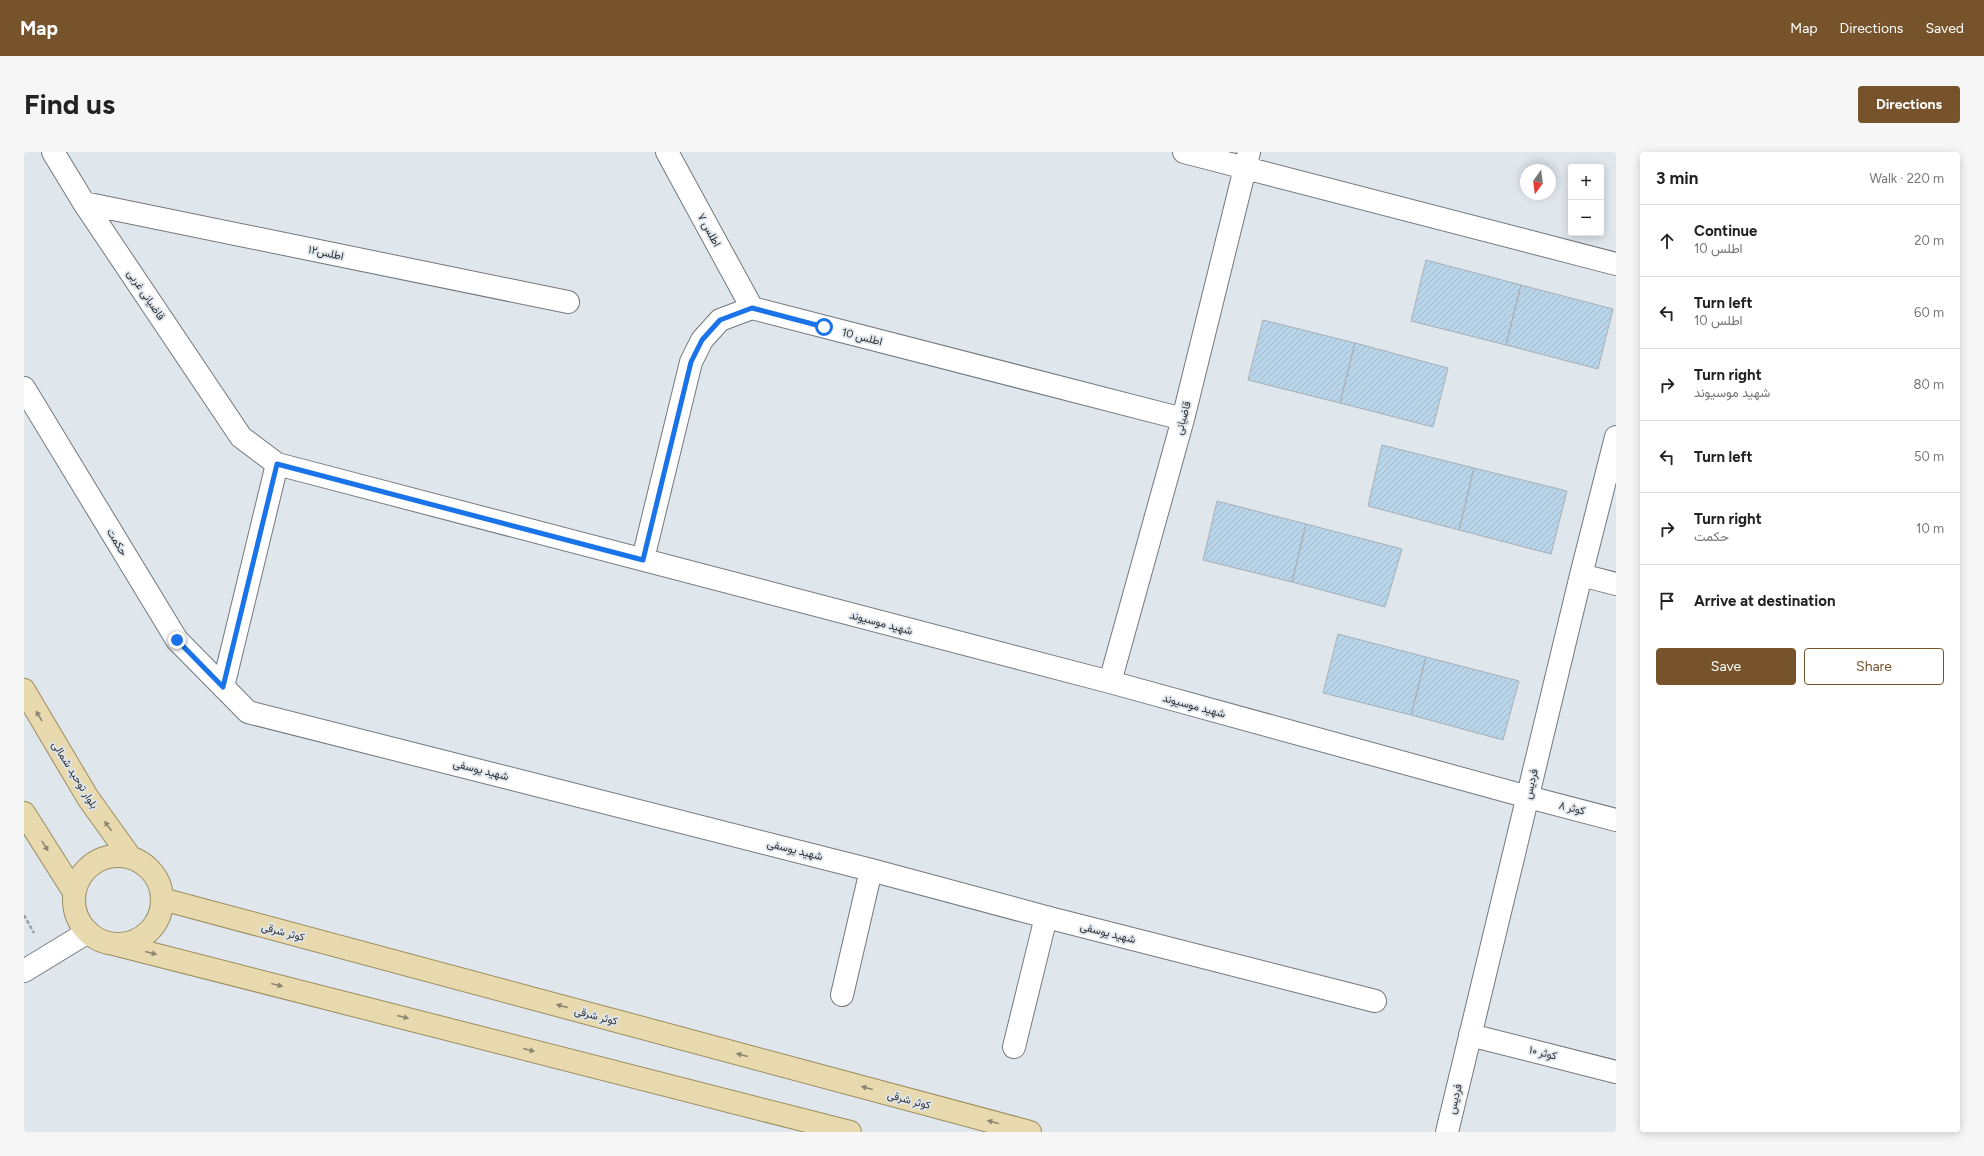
<!DOCTYPE html>
<html lang="en">
<head>
<meta charset="utf-8">
<style>
  :root { --surface:#fff; --page:#f6f6f6; --text:#222; --muted:#767676; --line:#e0e0e0; --accent:#77532c }
  body { margin:0; font-family:Figtree,Vazirmatn,sans-serif; background:var(--page); color:var(--text) }
  .controls { position:absolute; right:12px; top:12px; display:grid; overflow:hidden; border-radius:4px; box-shadow:0 2px 10px #0003 }
  .controls button { width:36px; height:36px; display:grid; place-items:center; padding:0; border:0; border-bottom:1px solid var(--line); background:var(--surface); color:var(--text); font:20px sans-serif }
  .compass { position:absolute; left:1496px; top:12px; width:36px; height:36px; border-radius:50%; background:var(--surface); box-shadow:0 2px 10px #0003; rotate:194deg }
  .stop { position:absolute; width:12px; height:12px; margin:-9px; border:3px solid #1a73e8; border-radius:50%; background:#fff }
  .stop.end { background:#1a73e8; border-color:#fff; box-shadow:0 1px 4px #0008 }
  .list { margin:0; padding:0; list-style:none }
  h2 { display:flex; justify-content:space-between; align-items:center; height:52px; margin:0; padding:0 16px; font-size:17px }
  h2 small { font-size:13px; font-weight:400; color:var(--muted) }
  .list li { display:grid; grid-template-columns:26px 1fr auto; gap:12px; align-items:center; box-sizing:border-box; height:72px; padding:0 16px; border-top:1px solid var(--line) }
  .list b { display:block; font-size:15px; white-space:nowrap }
  .list p { margin:0; font-size:13px; white-space:nowrap; color:var(--muted) }
  .list em { font-size:13px; font-style:normal; color:var(--muted) }
  .actions { display:flex; gap:8px; padding:12px 16px }
  .actions a { flex:1; padding:9px 0; border:1px solid var(--accent); border-radius:4px; text-align:center; font-size:14px; color:var(--accent) }
  .actions .main { background:var(--accent); color:#fff }
  .icon { flex:none; width:22px; height:22px; fill:none; stroke:currentColor; stroke-width:2; stroke-linecap:round; stroke-linejoin:round }
  .map { position:relative; flex:none; width:1592px; height:980px; overflow:hidden; border-radius:4px }
  header { display:flex; align-items:center; gap:24px; box-sizing:border-box; height:56px; padding:0 20px; background:var(--accent); color:#fff }
  header strong { font-size:19px }
  nav { display:flex; gap:22px; margin-inline-start:auto; font-size:14px }
  .intro { display:flex; align-items:center; justify-content:space-between; box-sizing:border-box; height:96px; padding:0 24px }
  h1 { margin:0; font-size:28px }
  .button { padding:10px 18px; border-radius:4px; background:var(--accent); color:#fff; font-size:14px; font-weight:700 }
  main { display:flex; gap:24px; padding:0 24px }
  aside { flex:1; background:var(--surface); border-radius:4px; box-shadow:0 2px 10px #0003 }
  .map>svg:first-child { display:block }
  .building { fill:url(#building-hatch); stroke:#a9b0b6 }
  .lines { fill:none; stroke-linecap:round; stroke-linejoin:round }
  .minor-casing { stroke:#72797e; stroke-width:24 }
  .major-casing { stroke:#9c8d60; stroke-width:24 }
  .path { stroke:#989da1; stroke-width:2.5; stroke-dasharray:4 2; stroke-linecap:butt }
  .minor { stroke:#fff; stroke-width:22 }
  .major { stroke:#e8d9af; stroke-width:22 }
  .oneway { fill:#8b8571 }
  .route { stroke:#1a73e8; stroke-width:5 }
  .labels { text-anchor:middle; dominant-baseline:central; stroke-width:3.5; stroke-linejoin:round; paint-order:stroke }
  .street-label { font-size:11px; fill:#2e3133; stroke:#dfe6ec }
</style>
</head>
<body>
<header>
<strong>Map</strong>
<nav><a>Map</a><a>Directions</a><a>Saved</a></nav>
</header>
<div class="intro"><h1>Find us</h1><a class="button">Directions</a></div>
<main>
<div class="map">
<svg width="1592" height="980" viewBox="0 0 1592 980">
  <defs>
    <pattern id="building-hatch" width="6" height="6" patternUnits="userSpaceOnUse"><rect width="6" height="6" fill="#b9d5ea"/><path d="M-1 1l2-2M0 6l6-6M5 7l2-2" fill="none" stroke="#9fb7c9"/></pattern>
  </defs>
  <rect width="100%" height="100%" fill="#dfe6ec"/>
  <path class="building" d="M 1402,108 L 1497,133 L 1482,193 L 1387,169 Z
    M 1497,133 L 1589,157 L 1574,217 L 1482,193 Z
    M 1239,168 L 1331,191 L 1316,251 L 1224,228 Z
    M 1331,191 L 1424,216 L 1409,275 L 1316,251 Z
    M 1358,293 L 1450,316 L 1435,378 L 1344,354 Z
    M 1450,316 L 1543,339 L 1527,402 L 1435,378 Z
    M 1193,349 L 1282,372 L 1268,430 L 1179,408 Z
    M 1282,372 L 1378,397 L 1361,455 L 1268,430 Z
    M 1314,482 L 1402,505 L 1387,563 L 1299,541 Z
    M 1402,505 L 1495,529 L 1479,588 L 1387,563 Z"/>
  <g class="lines">
    <defs>
      <path id="minor" d="M 29,0 L 60,51 L 217,285 L 253,312 L 1086,530 L 1504,645 L 1592,668
        M 643,0 L 728,156
        M 1160,0 L 1592,112
        M 60,51 L 544,150
        M 0,236 L 153,488 L 224,560 L 847,718 L 1022,765 L 1351,849
        M 619,407 L 667,210 L 678,188 L 696,168 L 728,156 L 1159,267
        M 1557,423 L 1592,432
        M 1086,530 L 1159,267 L 1225,0
        M 199,535 L 253,312
        M 0,819 L 64,780
        M 818,843 L 847,718
        M 1446,883 L 1592,920
        M 990,895 L 1022,765
        M 1423,980 L 1557,423 L 1592,285"/>
      <path id="major" d="M 0,538 L 64,646 L 107,706
        M 0,661 L 50,740
        M50 748a44 44 0 1 1 88 0a44 44 0 1 1-88 0Z
        M 138,747 L 1006,980
        M 90,792 L 826,980"/>
    </defs>
    <use href="#minor" class="minor-casing"/>
    <use href="#major" class="major-casing"/>
    <path class="path" d="M 0,763 L 10,781"/>
    <use href="#minor" class="minor"/>
    <use href="#major" class="major"/>
  </g>
  <defs><path id="oneway-solid" d="M-6-.8H1V-3.2L6.5 0L1 3.2V.8H-6Z"/></defs>
  <g class="oneway">
    <use href="#oneway-solid" transform="translate(15 564) rotate(-121)"/>
    <use href="#oneway-solid" transform="translate(84 674) rotate(-126)"/>
    <use href="#oneway-solid" transform="translate(21 694) rotate(58)"/>
    <use href="#oneway-solid" transform="translate(127 801) rotate(14)"/>
    <use href="#oneway-solid" transform="translate(253 833) rotate(14)"/>
    <use href="#oneway-solid" transform="translate(538 854) rotate(-165)"/>
    <use href="#oneway-solid" transform="translate(379 865) rotate(14)"/>
    <use href="#oneway-solid" transform="translate(505 898) rotate(14)"/>
    <use href="#oneway-solid" transform="translate(718 903) rotate(-165)"/>
    <use href="#oneway-solid" transform="translate(843 936) rotate(-165)"/>
    <use href="#oneway-solid" transform="translate(969 970) rotate(-165)"/>
  </g>
  <g class="lines">
    <path class="route" d="M 153,488 L 199,535 L 253,312 L 619,408 L 667,210 L 678,188 L 696,168 L 728,156 L 800,175"/>
  </g>
  <g class="labels">
    <g class="street-label">
      <text transform="translate(685 78) rotate(61)">اطلس ۷</text>
      <text transform="translate(302 101) rotate(12)">اطلس۱۲</text>
      <text transform="translate(122 143) rotate(56)">قاضیانی غربی</text>
      <text transform="translate(838 185) rotate(14)">اطلس 10</text>
      <text transform="translate(1159 266) rotate(-75)">قاضیانی</text>
      <text transform="translate(93 390) rotate(59)">حکمت</text>
      <text transform="translate(857 471) rotate(15)">شهید موسیوند</text>
      <text transform="translate(1170 554) rotate(15)">شهید موسیوند</text>
      <text transform="translate(457 618) rotate(14)">شهید یوسفی</text>
      <text transform="translate(51 623) rotate(58)">بلوار توحید شمالی</text>
      <text transform="translate(1507 632) rotate(-77)">فردیس</text>
      <text transform="translate(1548 656) rotate(14)">کوثر ۸</text>
      <text transform="translate(771 698) rotate(14)">شهید یوسفی</text>
      <text transform="translate(259 780) rotate(15)">کوثر شرقی</text>
      <text transform="translate(1084 781) rotate(14)">شهید یوسفی</text>
      <text transform="translate(572 864) rotate(15)">کوثر شرقی</text>
      <text transform="translate(1519 901) rotate(14)">کوثر ۱۰</text>
      <text transform="translate(1431 947) rotate(-77)">فردیس</text>
      <text transform="translate(885 948) rotate(15)">کوثر شرقی</text>
    </g>
  </g>
</svg>
<div class="controls">
<button>+</button>
<button>−</button>
</div>
<svg class="compass" viewBox="-18 -18 36 36"><path d="M0-13l5 13h-10z" fill="#e53935"/><path d="M0 13l5-13h-10z" fill="#767676"/></svg>
<div class="stop" style="left:800px;top:175px"></div>
<div class="stop end" style="left:153px;top:488px"></div>
</div>
<aside>
<h2>3 min<small>Walk · 220 m</small></h2>
<ul class="list">
<li><svg class="icon" aria-label="ahead" viewBox="0 0 24 24"><path d="M12 20V5M6 11l6-6 6 6"/></svg><div><b>Continue</b><p>اطلس 10</p></div><em>20 m</em></li>
<li><svg class="icon" aria-label="left" viewBox="0 0 24 24"><path d="M17 20v-9H6M10 6l-5 5 5 5"/></svg><div><b>Turn left</b><p>اطلس 10</p></div><em>60 m</em></li>
<li><svg class="icon" aria-label="right" viewBox="0 0 24 24"><path d="M7 20v-9h11M14 6l5 5-5 5"/></svg><div><b>Turn right</b><p>شهید موسیوند</p></div><em>80 m</em></li>
<li><svg class="icon" aria-label="left" viewBox="0 0 24 24"><path d="M17 20v-9H6M10 6l-5 5 5 5"/></svg><div><b>Turn left</b></div><em>50 m</em></li>
<li><svg class="icon" aria-label="right" viewBox="0 0 24 24"><path d="M7 20v-9h11M14 6l5 5-5 5"/></svg><div><b>Turn right</b><p>حکمت</p></div><em>10 m</em></li>
<li><svg class="icon" aria-label="arrive" viewBox="0 0 24 24"><path d="M6 21V4h12l-3 4 3 4H6"/></svg><div><b>Arrive at destination</b></div></li>
</ul>
<div class="actions"><a class="main">Save</a><a>Share</a></div>
</aside>
</main>
</body>
</html>
